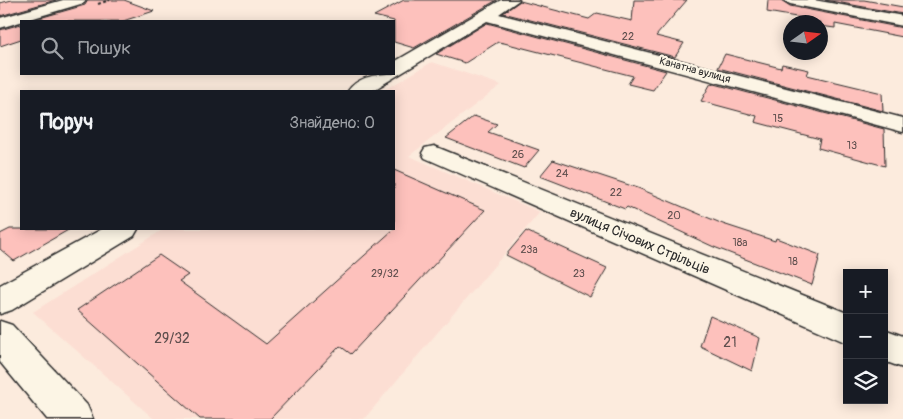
<!DOCTYPE html>
<html lang="uk">
<head>
<meta charset="utf-8">
<style>
  :root { --surface:#171b24; --page:#242831; --text:#f1f3f6; --muted:#9ea1a6; --line:#363941 }
  body { margin:0; font-family:Pangolin,sans-serif; background:var(--page); color:var(--text) }
  .controls { position:absolute; right:15px; bottom:15px; display:grid; overflow:hidden; border-radius:0px; box-shadow:0 2px 12px #0003 }
  .controls button { width:45px; height:45px; display:grid; place-items:center; padding:0; border:0; border-bottom:1px solid var(--line); background:var(--surface); color:var(--text); font:25px sans-serif }
  .compass { position:absolute; left:783px; top:15px; width:45px; height:45px; border-radius:50%; background:var(--surface); box-shadow:0 2px 12px #0003; rotate:76deg }
  .list { margin:0; padding:0; list-style:none }
  h2 { display:flex; justify-content:space-between; align-items:center; height:65px; margin:0; padding:0 20px; font-size:21px }
  h2 small { font-size:16px; font-weight:400; color:var(--muted) }
  .icon { flex:none; width:28px; height:28px; fill:none; stroke:currentColor; stroke-width:2; stroke-linecap:round; stroke-linejoin:round }
  .map { position:relative; flex:none; width:903px; height:419px; overflow:hidden }
  .search { position:absolute; background:var(--surface); box-shadow:0 2px 12px #0003; left:20px; top:20px; width:375px; height:55px; display:flex; align-items:center; gap:12px; box-sizing:border-box; padding:0 18px; border-radius:0px; color:var(--muted); font-size:19px }
  .panel { position:absolute; background:var(--surface); box-shadow:0 2px 12px #0003; left:20px; top:90px; width:375px; height:140px; border-radius:0px }
  .map>svg:first-child { display:block }
  .built { fill:#fcded3 }
  .building { fill:#fdc1bc; stroke:#2b2b2b }
  .lines { fill:none; stroke-linecap:round; stroke-linejoin:round }
  .minor-casing { stroke:#2b2b2b; stroke-width:3 }
  .tertiary-casing { stroke:#2b2b2b; stroke-width:3 }
  .path { stroke:#2b2b2b; stroke-width:2; stroke-dasharray:3 2.5; stroke-linecap:butt }
  .minor { fill:#fcf5e5; fill-rule:evenodd }
  .tertiary { fill:#fcf5e5; fill-rule:evenodd }
  .labels { text-anchor:middle; dominant-baseline:central; stroke-width:4.5; stroke-linejoin:round; paint-order:stroke }
  .number-label { font-size:11px; fill:#60504f }
  .far-street-label { font-size:11px; fill:#2b2b2b; stroke:#fcf5e5 }
  .street-label { font-size:14px; fill:#2b2b2b; stroke:#fcf5e5 }
  .near-number-label { font-size:14px; fill:#60504f }
</style>
</head>
<body>
<div class="map">
<svg width="903" height="419" viewBox="0 0 903 419">
  <rect width="100%" height="100%" fill="#fcebdd"/>
  <filter id="ink" filterUnits="userSpaceOnUse"><feTurbulence type="fractalNoise" baseFrequency=".02" numOctaves="2"/><feDisplacementMap in="SourceGraphic" scale="10" xChannelSelector="R" yChannelSelector="G"/><feConvolveMatrix kernelMatrix="1 2 1 2 8 2 1 2 1" color-interpolation-filters="sRGB"/></filter>
  <g filter="url(#ink)">
    <path class="built" d="M 432,62 L 501,85 L 409,156 L 540,212 L 364,419 L 154,419 L 33,312 L 164,229 L 394,229 L 394,91 L 383,91 Z"/>
    <path class="building" d="M 12,0 L 56,0 L 0,16 L 0,3 Z
      M 88,0 L 124,0 L 154,11 L 123,21 L 29,21 L 85,5 Z
      M 404,0 L 497,0 L 414,48 L 394,42 L 394,21 L 374,16 Z
      M 634,0 L 687,0 L 656,36 L 684,43 L 675,57 L 503,13 L 520,1 L 589,19 L 597,13 L 632,21 Z
      M 768,0 L 781,0 L 790,6 L 903,28 L 903,37 L 835,24 L 835,28 L 820,26 L 820,22 L 814,22 L 814,20 L 767,12 Z
      M 825,0 L 864,0 L 903,7 L 903,14 Z
      M 487,23 L 666,71 L 653,90 L 628,84 L 633,76 L 504,43 L 498,42 L 465,63 L 436,54 Z
      M 21,24 L 21,39 L 0,46 L 0,30 Z
      M 725,54 L 781,68 L 782,64 L 809,70 L 807,75 L 882,93 L 883,111 L 718,68 Z
      M 711,83 L 884,129 L 885,166 L 818,148 L 820,139 L 755,122 L 757,116 L 701,101 Z
      M 474,116 L 497,124 L 488,132 L 539,150 L 524,168 L 446,138 Z
      M 553,160 L 638,188 L 723,224 L 775,241 L 776,238 L 820,255 L 812,285 L 714,247 L 627,207 L 625,209 L 540,176 Z
      M 394,170 L 485,210 L 351,354 L 340,346 L 270,419 L 200,419 L 77,310 L 159,255 L 188,275 L 179,281 L 266,344 L 394,229 Z
      M 10,229 L 70,229 L 14,261 L 0,249 L 0,234 Z
      M 526,231 L 607,268 L 590,297 L 506,255 Z
      M 710,316 L 760,338 L 752,371 L 700,346 Z"/>
    <g class="lines">
      <defs>
        <path id="minor" d="M 501,0 L 519,0 L 499,14 L 903,118 L 903,132 L 487,21 L 372,91 L 348,91 C 358,76 378,74 394,74 L 394,62 Z
          M 783,0 L 814,0 L 903,16 L 903,26 L 790,4 Z
          M 434,146 L 847,313 L 847,343 L 425,158 L 422,153 L 425,148 Z
          M 102,229 L 138,229 L 134,236 L 12,310 L 0,314 L 0,285 Z
          M 0,321 L 12,325 L 87,405 L 93,419 L 47,419 L 0,362 Z
          M 884,329 L 903,336 L 903,368 L 884,361 Z"/>
        <path id="tertiary" d="M 63,0 L 86,0 L 84,3 L 0,28 L 0,18 Z"/>
      </defs>
      <use href="#minor" class="minor-casing"/>
      <use href="#tertiary" class="tertiary-casing"/>
      <path class="path" d="M 98,4 L 110,0"/>
      <use href="#minor" class="minor"/>
      <use href="#tertiary" class="tertiary"/>
    </g>
  </g>
  <g class="labels">
    <g class="number-label">
      <text x="628" y="36">22</text>
      <text x="778" y="118">15</text>
      <text x="852" y="145">13</text>
      <text x="518" y="154">26</text>
      <text x="562" y="173">24</text>
      <text x="616" y="192">22</text>
      <text x="674" y="215">20</text>
      <text x="740" y="242">18а</text>
      <text x="529" y="249">23а</text>
      <text x="793" y="261">18</text>
      <text x="385" y="273">29/32</text>
      <text x="579" y="273">23</text>
    </g>
    <g class="far-street-label">
      <text transform="translate(695 70) rotate(15)">Канатна вулиця</text>
    </g>
    <g class="street-label">
      <text transform="translate(640 241) rotate(23)">вулиця Січових Стрільців</text>
    </g>
    <g class="near-number-label">
      <text x="172" y="338">29/32</text>
      <text x="730" y="342">21</text>
    </g>
  </g>
</svg>
<div class="controls">
<button>+</button>
<button>−</button>
<button><svg class="icon" aria-label="layers" viewBox="0 0 24 24"><path d="M12 4l9 5-9 5-9-5zM3 14l9 5 9-5"/></svg></button>
</div>
<svg class="compass" viewBox="-18 -18 36 36"><path d="M0-13l5 13h-10z" fill="#e53935"/><path d="M0 13l5-13h-10z" fill="#9ea1a6"/></svg>
<div class="search"><svg class="icon" aria-label="search" viewBox="0 0 24 24"><circle cx="10" cy="10" r="6"/><path d="M15 15l6 6"/></svg>Пошук</div>
<section class="panel">
<h2>Поруч<small>Знайдено: 0</small></h2>
<ul class="list">
</ul>
</section>
</div>
</body>
</html>
